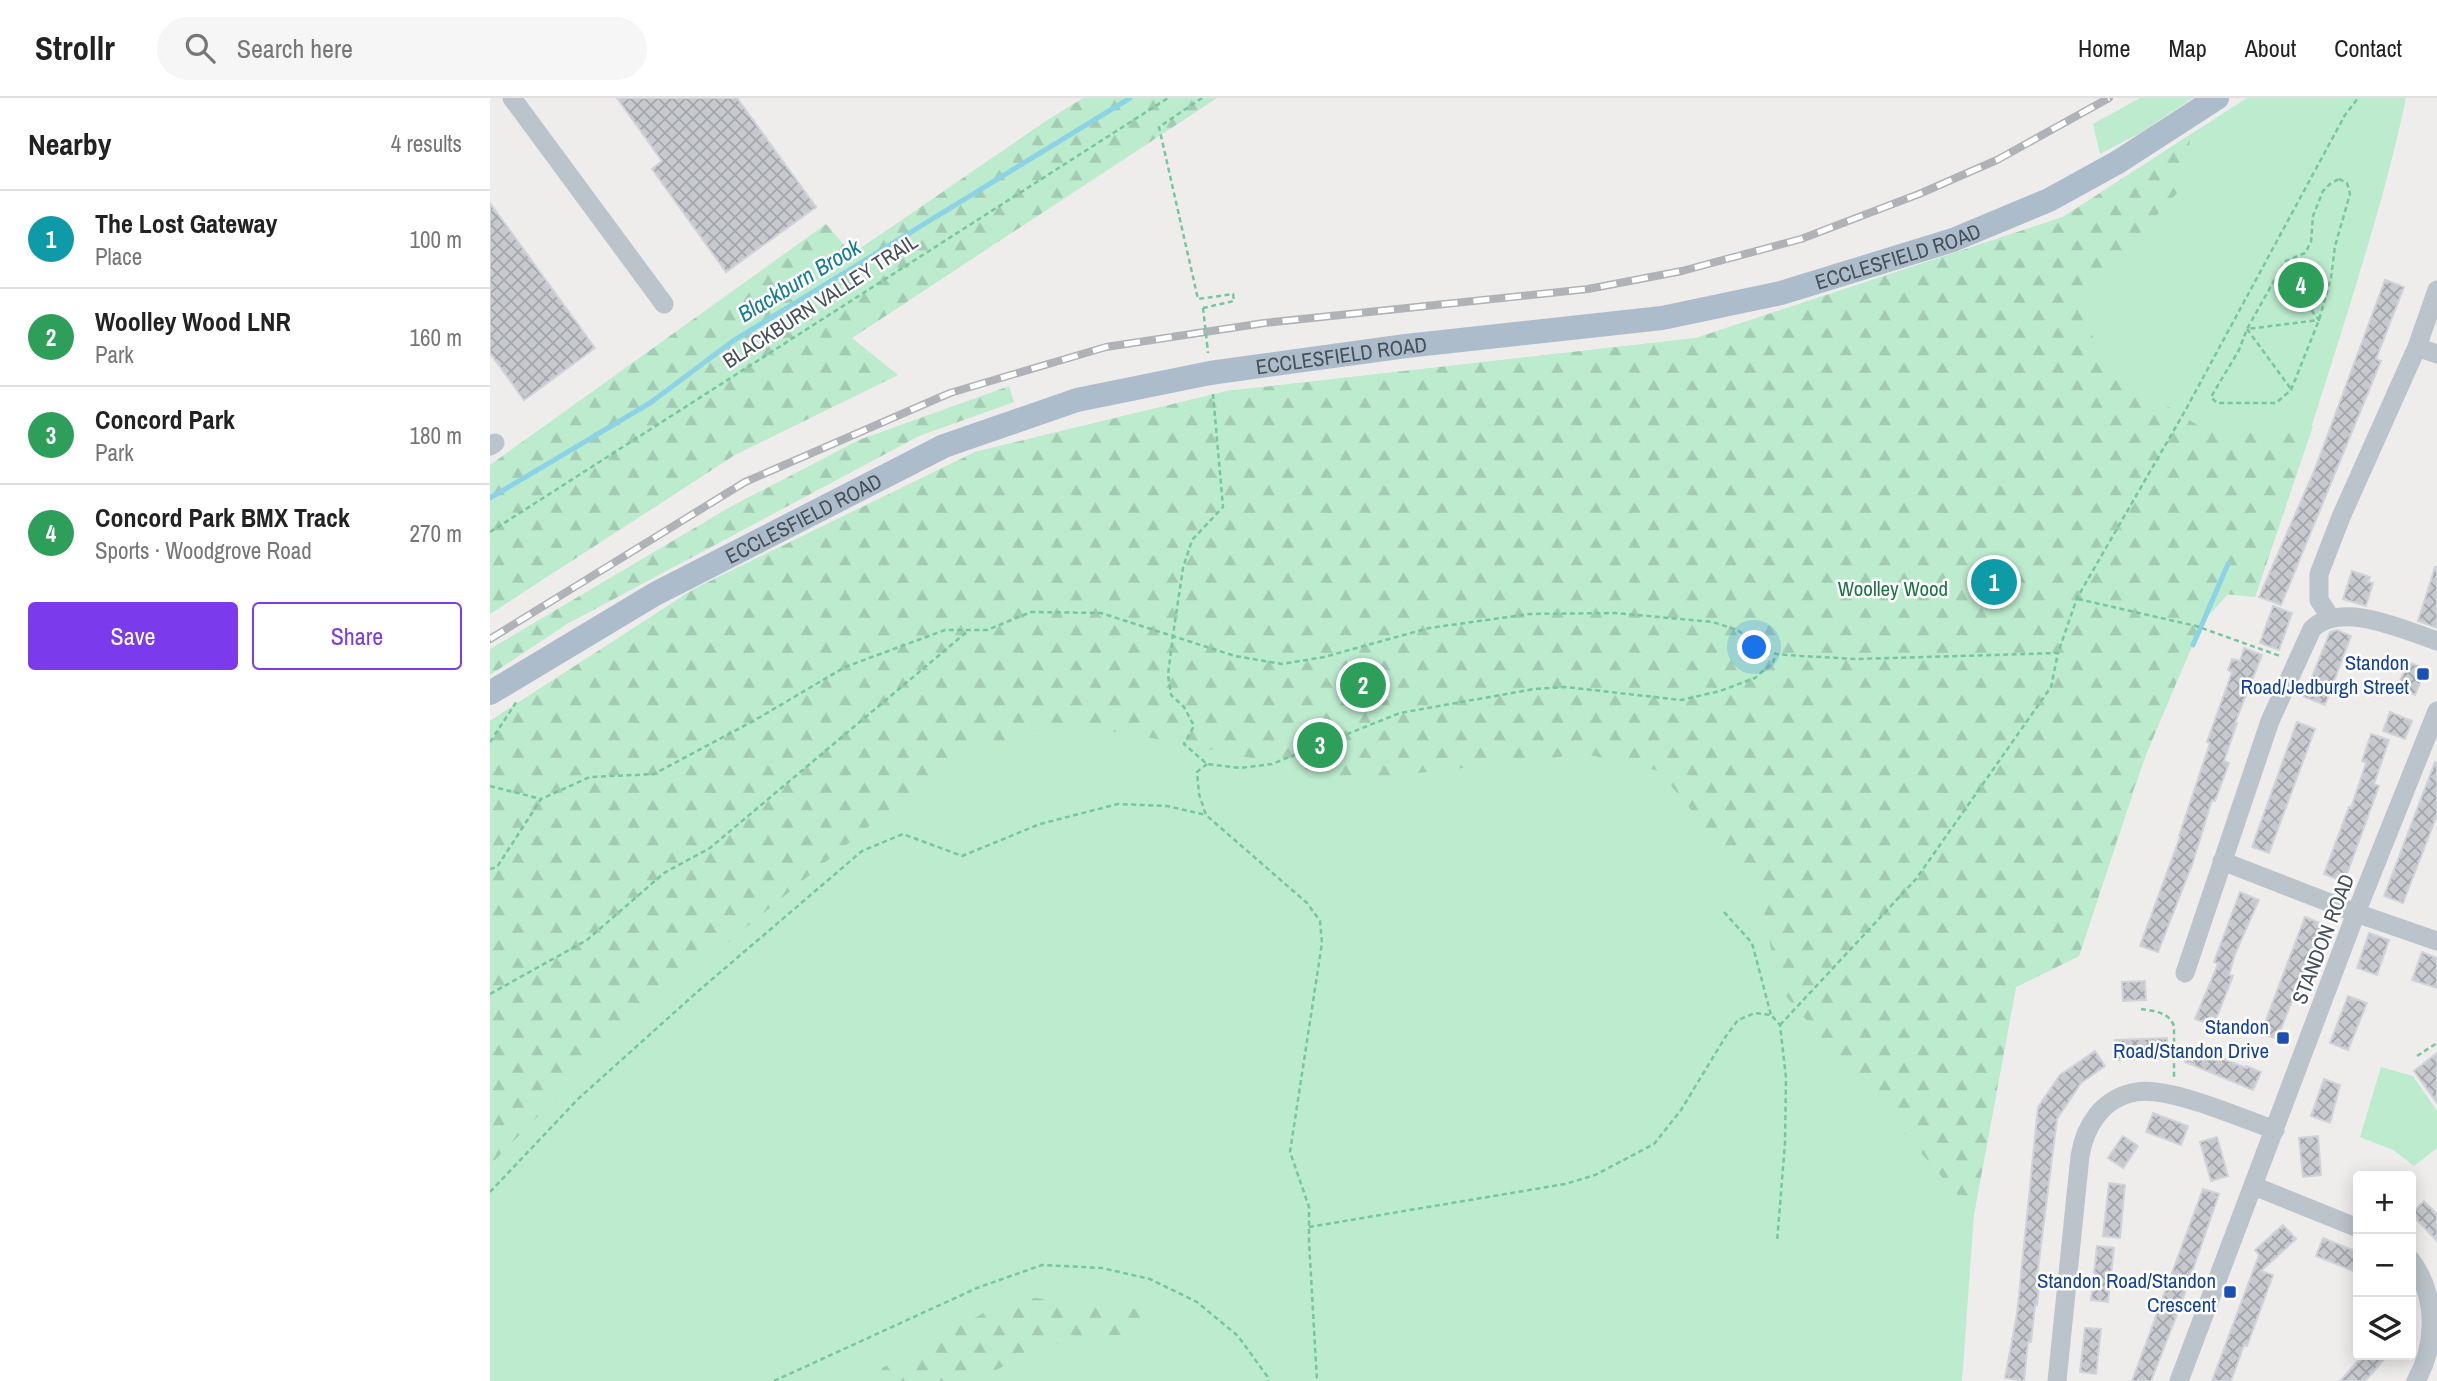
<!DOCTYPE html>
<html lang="en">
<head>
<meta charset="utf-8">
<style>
  :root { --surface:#fff; --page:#f6f6f6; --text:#222; --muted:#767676; --line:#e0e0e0; --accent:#7c3aed }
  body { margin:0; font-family:"Archivo Narrow",sans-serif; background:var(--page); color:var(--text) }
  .controls { position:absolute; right:21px; bottom:21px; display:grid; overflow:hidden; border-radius:7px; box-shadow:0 4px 18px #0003 }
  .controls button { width:63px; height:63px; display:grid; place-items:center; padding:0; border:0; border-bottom:2px solid var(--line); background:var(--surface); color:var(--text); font:35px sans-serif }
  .you { position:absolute; left:1265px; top:550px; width:24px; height:24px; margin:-18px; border:5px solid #fff; border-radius:50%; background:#1a73e8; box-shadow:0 0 0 10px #1a73e833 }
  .badge { display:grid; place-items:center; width:46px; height:46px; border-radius:50%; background:var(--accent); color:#fff; font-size:23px; font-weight:700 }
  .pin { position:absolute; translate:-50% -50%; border:4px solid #fff; box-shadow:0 2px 7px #0006 }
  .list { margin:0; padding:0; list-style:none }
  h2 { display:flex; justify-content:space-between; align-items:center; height:91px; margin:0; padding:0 28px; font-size:30px }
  h2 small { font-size:23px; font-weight:400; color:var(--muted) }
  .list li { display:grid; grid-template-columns:46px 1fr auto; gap:21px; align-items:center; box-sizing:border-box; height:98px; padding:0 28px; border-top:2px solid var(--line) }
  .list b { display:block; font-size:26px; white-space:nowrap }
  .list p { margin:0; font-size:23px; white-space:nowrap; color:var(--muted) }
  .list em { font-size:23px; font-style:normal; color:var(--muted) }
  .actions { display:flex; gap:14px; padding:21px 28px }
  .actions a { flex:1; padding:16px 0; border:2px solid var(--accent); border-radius:7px; text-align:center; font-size:24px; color:var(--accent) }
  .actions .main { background:var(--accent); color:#fff }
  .icon { flex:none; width:38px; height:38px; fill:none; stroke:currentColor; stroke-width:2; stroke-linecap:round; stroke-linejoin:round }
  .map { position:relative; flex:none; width:1947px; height:1283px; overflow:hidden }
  header { display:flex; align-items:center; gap:42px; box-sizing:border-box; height:98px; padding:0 35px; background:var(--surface); border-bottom:2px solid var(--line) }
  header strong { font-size:33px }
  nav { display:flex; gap:38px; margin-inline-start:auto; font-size:24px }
  .search { width:490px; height:63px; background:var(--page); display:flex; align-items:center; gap:18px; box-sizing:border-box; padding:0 24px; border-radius:38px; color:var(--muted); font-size:26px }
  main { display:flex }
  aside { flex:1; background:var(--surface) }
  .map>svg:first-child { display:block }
  .green { fill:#bcebce }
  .forest { fill:url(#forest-firs) }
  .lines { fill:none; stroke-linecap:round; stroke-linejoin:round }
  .stream { stroke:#8cd4e5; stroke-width:5 }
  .building { fill:url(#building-cross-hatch); stroke:#d0d3d8; stroke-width:2 }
  .path { stroke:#76c79e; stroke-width:2.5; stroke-dasharray:5 3.5; stroke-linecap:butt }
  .minor { stroke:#bbc4cb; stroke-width:19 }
  .major { stroke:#adbcca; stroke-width:24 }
  .rail-casing { stroke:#afb2b6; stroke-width:8 }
  .rail { stroke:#fff; stroke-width:5; stroke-dasharray:16; stroke-linecap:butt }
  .path-bridge { stroke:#76c79e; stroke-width:2.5; stroke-dasharray:5 3.5; stroke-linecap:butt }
  .transit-dot { fill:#1a4fb4; stroke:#fff; stroke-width:2.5 }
  .labels { text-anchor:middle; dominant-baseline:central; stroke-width:5; stroke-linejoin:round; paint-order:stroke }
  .street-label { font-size:21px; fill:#465058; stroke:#fff }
  .park-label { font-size:21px; fill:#1c7447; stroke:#fff }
  .transit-label { font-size:21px; fill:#164399; stroke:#fff; text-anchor:end }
  .water-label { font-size:23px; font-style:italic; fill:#157c95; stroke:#fff }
</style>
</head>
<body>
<header>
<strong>Strollr</strong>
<div class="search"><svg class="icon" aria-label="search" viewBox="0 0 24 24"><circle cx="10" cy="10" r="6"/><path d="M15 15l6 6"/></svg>Search here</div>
<nav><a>Home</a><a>Map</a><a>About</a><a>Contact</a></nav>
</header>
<main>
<aside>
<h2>Nearby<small>4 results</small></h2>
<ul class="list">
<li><span class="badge" style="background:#0f9aa8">1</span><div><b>The Lost Gateway</b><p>Place</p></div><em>100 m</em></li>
<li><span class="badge" style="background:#2e9e5b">2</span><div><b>Woolley Wood LNR</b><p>Park</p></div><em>160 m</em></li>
<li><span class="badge" style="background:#2e9e5b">3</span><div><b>Concord Park</b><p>Park</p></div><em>180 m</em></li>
<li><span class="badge" style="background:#2e9e5b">4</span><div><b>Concord Park BMX Track</b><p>Sports · Woodgrove Road</p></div><em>270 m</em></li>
</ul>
<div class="actions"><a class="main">Save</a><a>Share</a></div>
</aside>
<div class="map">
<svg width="1947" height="1283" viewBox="0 0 1947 1283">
  <defs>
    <pattern id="forest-firs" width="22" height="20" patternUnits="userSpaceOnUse" patternTransform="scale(1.75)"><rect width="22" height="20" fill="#bcebce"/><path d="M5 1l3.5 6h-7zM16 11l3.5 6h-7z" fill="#a3cbb3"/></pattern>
    <pattern id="building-cross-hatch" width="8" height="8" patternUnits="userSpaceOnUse" patternTransform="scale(1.75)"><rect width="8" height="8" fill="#c7c9cf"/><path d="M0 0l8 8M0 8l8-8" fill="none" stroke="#a3a6ab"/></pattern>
  </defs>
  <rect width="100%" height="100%" fill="#efecec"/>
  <path class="green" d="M 1650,0 L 1703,0 L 1650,35 L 1610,56 L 1603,26 Z
    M 1757,0 L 1916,0 C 1902,68 1882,134 1862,200 C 1831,300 1799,400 1765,499 L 1738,496 L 1712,525 L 1656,656 L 1589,858 L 1526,889 L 1484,1116 L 1472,1283 L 0,1283 L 0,623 L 204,491 L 485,354 L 737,293 L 1206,240 L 1573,119 Z
    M 1891,969 L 1923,978 L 1947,1013 L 1947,1050 L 1924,1068 L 1903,1052 L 1870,1039 Z"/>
  <path class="forest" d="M 593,0 L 727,0 L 362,240 L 408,277 L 245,357 L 0,516 L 0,367 L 336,126 L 362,156 L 553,25 Z
    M 1701,36 L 1691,91 L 1590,200 L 1612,267 L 1709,328 L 1823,328 L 1765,499 L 1724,495 L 1650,671 L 1589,858 L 1526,889 L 1484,1116 L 1288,889 L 1271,797 L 1169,673 L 1096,656 L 866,682 L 694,646 L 628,634 L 556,630 L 465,657 L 137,928 L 0,1067 L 0,623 L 204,491 L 485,354 L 737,293 L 1206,240 L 1573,119 Z
    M 519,288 L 524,304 L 429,338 L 77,526 L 0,577 L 0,551 L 240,409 L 369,342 Z
    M 525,1198 L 656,1212 L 654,1235 L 577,1241 L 480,1283 L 391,1283 L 392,1270 Z"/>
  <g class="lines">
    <path class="stream" d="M 0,400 L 160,305 L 243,243 L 640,0
      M 1703,547 L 1738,466"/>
  </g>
  <path class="building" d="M 127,0 L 247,0 L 326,109 L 236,174 L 162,71 L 172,63 Z
    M 0,105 L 105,250 L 34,302 L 0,255 Z
    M 1895,182 L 1914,189 L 1886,261 L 1891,263 L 1791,507 L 1769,499 L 1825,371 Z
    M 1945,469 L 1947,469 L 1947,530 L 1928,523 Z
    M 1862,473 L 1880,479 L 1878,484 L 1883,485 L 1876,508 L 1853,501 Z
    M 1783,508 L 1802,515 L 1789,552 L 1770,545 Z
    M 1847,532 L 1861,538 L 1835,607 L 1814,599 L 1840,534 Z
    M 1754,550 L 1772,557 L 1745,625 L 1747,625 L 1734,663 L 1739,665 L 1725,703 L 1722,702 L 1703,764 L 1668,854 L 1650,848 L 1690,739 L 1689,738 L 1720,645 L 1717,644 L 1742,574 L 1738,572 L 1742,561 L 1750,563 Z
    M 1918,564 L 1936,571 L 1925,597 L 1907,590 Z
    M 1900,614 L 1922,623 L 1915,641 L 1893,633 Z
    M 1807,624 L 1825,631 L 1779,755 L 1762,749 Z
    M 1881,636 L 1899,642 L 1884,686 L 1889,688 L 1854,784 L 1834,776 L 1859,709 L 1861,710 L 1876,665 L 1872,663 Z
    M 1945,664 L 1947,665 L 1947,717 L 1913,805 L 1894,798 Z
    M 1750,794 L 1769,802 L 1745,856 L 1739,877 L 1743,878 L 1726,921 L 1721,919 L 1719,926 L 1705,921 L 1728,866 L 1724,864 Z
    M 1815,819 L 1833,826 L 1811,886 L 1809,885 L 1787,941 L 1771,935 Z
    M 1879,835 L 1899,842 L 1887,877 L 1867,870 Z
    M 1932,854 L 1947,860 L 1947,890 L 1922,882 Z
    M 1655,883 L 1656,902 L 1633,903 L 1632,884 Z
    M 1858,898 L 1877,905 L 1858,952 L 1840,945 Z
    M 1677,940 L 1678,960 L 1626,962 L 1625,942 Z
    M 1702,948 L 1756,970 L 1756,968 L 1771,974 L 1763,992 L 1695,964 Z
    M 1605,953 L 1615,968 L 1591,985 L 1567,1021 L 1547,1179 L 1550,1180 L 1547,1207 L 1545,1207 L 1541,1244 L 1538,1244 L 1534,1283 L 1515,1280 L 1527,1216 L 1548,1009 L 1570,977 Z
    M 1947,955 L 1947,1005 L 1924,973 Z
    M 1834,981 L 1850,987 L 1840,1025 L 1821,1018 Z
    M 1663,1015 L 1698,1028 L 1691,1047 L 1656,1034 Z
    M 1633,1038 L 1648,1048 L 1633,1070 L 1618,1060 Z
    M 1828,1038 L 1831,1077 L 1813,1079 L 1809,1040 Z
    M 1727,1039 L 1738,1078 L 1721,1083 L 1710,1044 Z
    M 1619,1085 L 1635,1087 L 1630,1140 L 1613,1138 Z
    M 1713,1091 L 1729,1096 L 1691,1206 L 1661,1283 L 1642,1283 Z
    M 1934,1103 L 1947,1116 L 1947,1143 L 1921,1116 Z
    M 1793,1127 L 1806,1141 L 1771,1173 L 1783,1177 L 1757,1248 L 1754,1247 L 1741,1283 L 1722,1283 L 1769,1157 L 1765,1152 Z
    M 1833,1140 L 1868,1154 L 1863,1173 L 1826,1158 Z
    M 1607,1148 L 1624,1150 L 1618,1204 L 1601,1202 Z
    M 1595,1230 L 1611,1231 L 1606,1276 L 1590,1274 Z
    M 1873,1257 L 1898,1257 L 1875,1283 L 1850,1283 Z"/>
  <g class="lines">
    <path class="path" d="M 712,0 L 669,29 L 708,201 L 743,196 L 744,203 L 713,210
      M 1849,81 L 1857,85 L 1860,96 L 1845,148 L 1841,180 L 1829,222 L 1801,292 L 1786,305 L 1727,305 L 1721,299 L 1749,252 L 1757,231 L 1790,172 L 1796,163 L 1815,155 L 1821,144 L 1823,118 L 1833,93 L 1840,86 Z
      M 1790,172 L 1829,222 L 1757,231 L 1801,291
      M 717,245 L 718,255
      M 723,296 L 733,409 L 702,442 L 693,470 L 683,537 L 678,577 L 681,597 L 694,609 L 704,628 L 694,646 L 717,666 L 750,670 L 782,666 L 910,615 L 1044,591 L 1076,589 L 1191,602 L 1230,593 L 1265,580 L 1283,564 L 1286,556
      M 0,434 L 678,0
      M 1588,501 L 1706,528 L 1790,558
      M 0,644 L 27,603
      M 717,666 L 707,674 L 709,696 L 716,717 L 817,805 L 830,823 L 832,845 L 800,1054 L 819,1109 L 819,1143 L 827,1283
      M 0,688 L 51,701
      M 0,771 L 7,769 L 51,701 L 100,679 L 164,676 L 265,622 L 355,569 L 455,532 L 497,532 L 541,514 L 611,515 L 745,558 L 792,566 L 834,559 L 939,530 L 1040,516 L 1125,515 L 1223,524 L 1247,532 L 1286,556 L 1311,558 L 1367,561 L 1568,555 L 1587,500 L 1695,313 L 1855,17 L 1868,0
      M 1234,814 L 1262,845 L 1281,917
      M 0,896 L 97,842 L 174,775 L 220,750 L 479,532
      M 1651,911 C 1664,913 1679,914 1684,928 L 1684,979
      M 1290,927 L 1426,781 L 1561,589 L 1568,555
      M 1927,958 L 1947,945
      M 0,1094 L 88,1001 L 206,895 L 372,753 L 413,736 L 472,758 L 550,726 L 628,706 L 677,708 L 716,717
      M 819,1129 L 1075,1086 L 1105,1077 L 1164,1046 L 1191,1012 L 1236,938 L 1248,922 L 1265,915 L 1281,917 L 1290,927 L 1296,980 L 1295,1045 L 1287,1144
      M 284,1283 L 487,1190 L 552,1167 L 612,1170 L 660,1181 L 707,1204 L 748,1238 L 777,1278 L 778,1283"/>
    <path class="minor" d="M 22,0 L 174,206
      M 1927,249 L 1947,256
      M 0,348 L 5,345
      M 1840,519 L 1829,502 L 1829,476 L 1851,419 L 1927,249 L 1947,192
      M 1732,763 L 1866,815 L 1947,843
      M 1695,875 L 1780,623 L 1822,531 C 1851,502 1914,532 1947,543
      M 1764,1088 L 1868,1130
      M 1921,1162 C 1947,1198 1947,1246 1926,1283
      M 1567,1283 L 1590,1058 C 1595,1028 1612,1000 1646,994 C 1679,988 1751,1020 1785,1032
      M 1689,1283 L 1866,815 L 1947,613"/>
    <path class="major" id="s1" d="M 0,595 L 165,496 L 454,348 L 587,302 L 720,275 L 916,248 L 1172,220 L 1291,195 L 1463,142 L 1559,102 L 1628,64 L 1727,0"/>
    <defs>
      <path id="rail" d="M 0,541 L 255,384 L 460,295 L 616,249 L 774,225 L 1098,191 L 1192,173 L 1311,141 L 1429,96 L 1507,62 L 1619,0"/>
    </defs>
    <use href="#rail" class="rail-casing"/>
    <use href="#rail" class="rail"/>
    <path class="path-bridge" d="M 713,210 L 717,245"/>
  </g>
  <g class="transit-dot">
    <rect x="1926" y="569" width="14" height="14" rx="3.5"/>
    <rect x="1786" y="933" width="14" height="14" rx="3.5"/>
    <rect x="1733" y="1187" width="14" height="14" rx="3.5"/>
  </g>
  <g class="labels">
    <g class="street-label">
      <text stroke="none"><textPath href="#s1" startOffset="1493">ECCLESFIELD ROAD</textPath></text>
      <text transform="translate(330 203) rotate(-33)">BLACKBURN VALLEY TRAIL</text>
      <text stroke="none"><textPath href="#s1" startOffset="926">ECCLESFIELD ROAD</textPath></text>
      <text stroke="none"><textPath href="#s1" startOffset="359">ECCLESFIELD ROAD</textPath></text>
      <text transform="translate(1833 841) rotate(-69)">STANDON ROAD</text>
    </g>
    <g class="park-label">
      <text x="1403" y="490">Woolley Wood</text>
    </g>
    <g class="transit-label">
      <text x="1919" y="564">Standon<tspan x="1919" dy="24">Road/Jedburgh Street</tspan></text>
      <text x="1779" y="928">Standon<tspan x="1779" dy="24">Road/Standon Drive</tspan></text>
      <text x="1726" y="1182">Standon Road/Standon<tspan x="1726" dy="24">Crescent</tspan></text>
    </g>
    <g class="water-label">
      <text transform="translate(309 182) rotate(-31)">Blackburn Brook</text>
    </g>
  </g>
</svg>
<div class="controls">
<button>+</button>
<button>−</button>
<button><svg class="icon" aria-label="layers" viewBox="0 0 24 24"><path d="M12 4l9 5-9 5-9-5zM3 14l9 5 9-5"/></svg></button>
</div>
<div class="you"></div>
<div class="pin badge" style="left:1504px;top:484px;background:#0f9aa8">1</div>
<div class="pin badge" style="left:873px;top:587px;background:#2e9e5b">2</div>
<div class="pin badge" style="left:830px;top:647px;background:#2e9e5b">3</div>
<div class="pin badge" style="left:1811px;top:187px;background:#2e9e5b">4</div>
</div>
</main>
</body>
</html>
